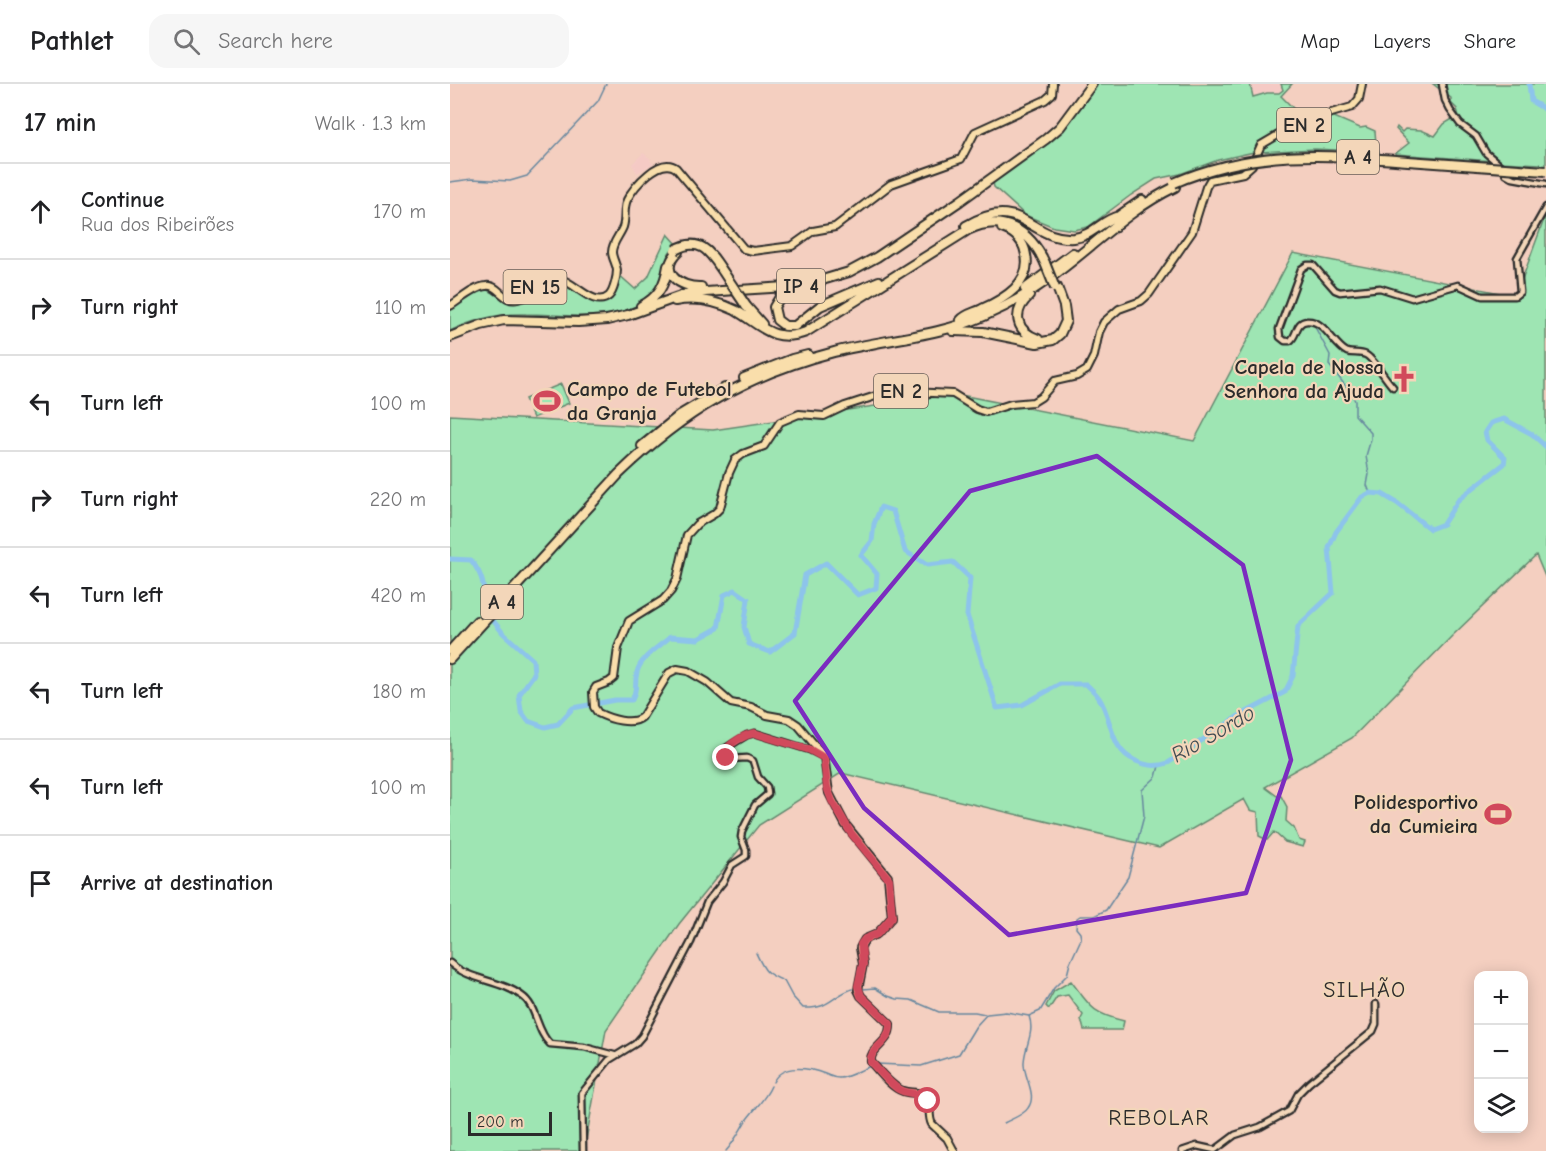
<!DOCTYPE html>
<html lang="en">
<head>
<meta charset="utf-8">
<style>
  :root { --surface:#fff; --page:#f6f6f6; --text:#202124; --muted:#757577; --line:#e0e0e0 }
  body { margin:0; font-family:"Comic Neue",sans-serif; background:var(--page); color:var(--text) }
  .controls { position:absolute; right:18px; bottom:18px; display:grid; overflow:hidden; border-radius:12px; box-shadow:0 3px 15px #0003 }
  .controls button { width:54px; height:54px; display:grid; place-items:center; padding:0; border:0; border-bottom:2px solid var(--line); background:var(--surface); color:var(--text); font:30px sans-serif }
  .scale { position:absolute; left:18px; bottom:15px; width:84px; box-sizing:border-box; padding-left:6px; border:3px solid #2b2b2b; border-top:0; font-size:16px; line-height:21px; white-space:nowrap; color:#2b2b2b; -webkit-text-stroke:4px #f3d6b9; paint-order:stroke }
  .stop { position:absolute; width:18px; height:18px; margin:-14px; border:4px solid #d1495b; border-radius:50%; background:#fff }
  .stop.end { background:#d1495b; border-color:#fff; box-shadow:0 2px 6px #0008 }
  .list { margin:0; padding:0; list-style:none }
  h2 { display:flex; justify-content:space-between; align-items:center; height:78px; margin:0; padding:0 24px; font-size:26px }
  h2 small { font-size:20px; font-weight:400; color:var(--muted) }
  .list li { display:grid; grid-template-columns:39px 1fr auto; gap:18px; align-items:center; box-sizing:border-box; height:96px; padding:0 24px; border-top:2px solid var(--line) }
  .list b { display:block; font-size:22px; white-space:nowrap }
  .list p { margin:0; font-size:20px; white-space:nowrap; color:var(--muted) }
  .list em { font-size:20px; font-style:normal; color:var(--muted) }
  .icon { flex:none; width:33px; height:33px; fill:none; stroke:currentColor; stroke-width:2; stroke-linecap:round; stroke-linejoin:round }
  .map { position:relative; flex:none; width:1096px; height:1067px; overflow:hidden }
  header { display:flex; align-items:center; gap:36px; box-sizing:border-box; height:84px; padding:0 30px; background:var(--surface); border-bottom:2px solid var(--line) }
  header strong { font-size:28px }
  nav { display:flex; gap:33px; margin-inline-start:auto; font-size:21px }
  .search { width:420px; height:54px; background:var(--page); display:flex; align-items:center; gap:15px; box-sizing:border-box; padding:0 21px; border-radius:18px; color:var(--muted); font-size:22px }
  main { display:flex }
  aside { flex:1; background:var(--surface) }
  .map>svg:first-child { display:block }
  .built { fill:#f5cac5 }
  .green { fill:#9ee5b3; stroke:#64886f; stroke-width:1.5 }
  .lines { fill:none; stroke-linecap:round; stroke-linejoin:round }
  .stream { stroke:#66879e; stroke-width:1.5 }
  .river { stroke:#8dc4eb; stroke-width:5 }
  .minor-casing { stroke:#2b2b2b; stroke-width:9 }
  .major-casing { stroke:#2b2b2b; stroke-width:10 }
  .highway-casing { stroke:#2b2b2b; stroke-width:12 }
  .minor { stroke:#f3d6b9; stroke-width:4.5 }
  .major { stroke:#f9deab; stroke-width:6 }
  .highway { stroke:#f9deab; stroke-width:8 }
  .highway-bridge-casing { stroke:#2b2b2b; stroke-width:12; stroke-linecap:butt }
  .highway-bridge { stroke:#f9deab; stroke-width:8 }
  .route { stroke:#d1495b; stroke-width:8 }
  .marked { fill:none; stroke:#7b2cbf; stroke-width:4.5; stroke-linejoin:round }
  .labels { text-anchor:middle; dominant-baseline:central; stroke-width:4.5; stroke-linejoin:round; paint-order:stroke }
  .shield { fill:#f3d6b9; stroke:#675e56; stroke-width:1.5 }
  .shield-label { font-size:20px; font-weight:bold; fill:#2b2b2b }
  .poi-label { font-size:21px; font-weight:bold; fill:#2b2b2b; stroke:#f3d6b9; text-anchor:end }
  .water-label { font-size:22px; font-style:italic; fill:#3f4a51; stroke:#f3d6b9 }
  .neighbourhood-label { font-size:22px; letter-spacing:1.5px; fill:#2b2b2b; stroke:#f3d6b9 }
</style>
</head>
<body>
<header>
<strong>Pathlet</strong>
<div class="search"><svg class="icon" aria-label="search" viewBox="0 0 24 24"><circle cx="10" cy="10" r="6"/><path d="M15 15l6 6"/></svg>Search here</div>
<nav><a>Map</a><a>Layers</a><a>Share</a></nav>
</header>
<main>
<aside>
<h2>17 min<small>Walk · 1.3 km</small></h2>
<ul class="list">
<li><svg class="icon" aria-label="ahead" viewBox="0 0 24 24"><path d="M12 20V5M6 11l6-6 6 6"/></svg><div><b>Continue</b><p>Rua dos Ribeirões</p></div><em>170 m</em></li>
<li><svg class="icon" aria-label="right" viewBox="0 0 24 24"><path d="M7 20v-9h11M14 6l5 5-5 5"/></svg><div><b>Turn right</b></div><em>110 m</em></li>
<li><svg class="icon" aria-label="left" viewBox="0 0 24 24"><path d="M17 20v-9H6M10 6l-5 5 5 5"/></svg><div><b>Turn left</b></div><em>100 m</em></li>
<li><svg class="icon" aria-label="right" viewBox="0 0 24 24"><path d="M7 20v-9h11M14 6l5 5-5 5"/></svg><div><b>Turn right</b></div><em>220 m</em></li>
<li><svg class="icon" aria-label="left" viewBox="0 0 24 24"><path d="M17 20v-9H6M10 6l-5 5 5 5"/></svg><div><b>Turn left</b></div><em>420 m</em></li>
<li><svg class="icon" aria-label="left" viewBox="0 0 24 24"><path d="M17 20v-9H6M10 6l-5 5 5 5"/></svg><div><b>Turn left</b></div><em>180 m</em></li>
<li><svg class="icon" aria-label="left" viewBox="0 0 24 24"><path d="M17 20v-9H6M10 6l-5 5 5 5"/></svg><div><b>Turn left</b></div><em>100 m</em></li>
<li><svg class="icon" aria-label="arrive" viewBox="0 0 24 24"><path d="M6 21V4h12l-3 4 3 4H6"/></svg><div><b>Arrive at destination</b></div></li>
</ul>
</aside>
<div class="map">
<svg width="1096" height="1067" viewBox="0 0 1096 1067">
  <rect width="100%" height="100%" fill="#f4cfc0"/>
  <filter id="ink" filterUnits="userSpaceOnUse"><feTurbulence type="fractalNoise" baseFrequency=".0167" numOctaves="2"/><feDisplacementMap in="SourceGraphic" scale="12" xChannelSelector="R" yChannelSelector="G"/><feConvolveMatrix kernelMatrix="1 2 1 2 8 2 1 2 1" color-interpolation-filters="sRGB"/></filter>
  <g filter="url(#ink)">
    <path class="built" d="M 800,0 L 831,0 L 833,6 L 830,9 L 817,9 L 803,13 Z
      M 193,69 L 201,75 L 200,77 L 203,80 L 187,89 L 182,80 Z"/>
    <path class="green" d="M 646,0 L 800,0 L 803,13 L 817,9 L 829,9 L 833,6 L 831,0 L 842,0 L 831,12 L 852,33 L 869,32 L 807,64 L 804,68 L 768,76 L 730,90 L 706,95 L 681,111 L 638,143 L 624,146 L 604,143 L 575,131 L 544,103 L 543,99 C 556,84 576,75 591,63 C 613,45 631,23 646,0 Z
      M 983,0 L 1096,0 L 1096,84 L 1090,80 L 1050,78 L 1037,67 L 1029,51 L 1010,36 L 1007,25 L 1001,19 L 1001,14 Z
      M 883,30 L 884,33 L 910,44 L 916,43 L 925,47 L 926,60 L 929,68 L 865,65 L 809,68 L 811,64 L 836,49 Z
      M 1004,34 L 1025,52 L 1043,77 L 945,70 L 959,59 L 946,45 L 947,43 L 952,48 L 955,45 L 971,46 L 985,52 L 994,40 Z
      M 1096,130 L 1096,495 L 1086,471 L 1002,552 L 902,654 L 815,703 L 827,712 L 831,712 L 837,723 L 836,737 L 844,744 L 849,756 L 855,758 L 853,763 L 835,758 L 824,748 L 817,756 L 809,752 L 808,728 L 800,726 L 794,715 L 709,764 L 391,689 L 309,741 L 229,840 L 156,946 L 134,1067 L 0,1067 L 0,331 L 263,346 L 506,310 L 744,357 L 843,169 L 1066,212 Z
      M 218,150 L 227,160 C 205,177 224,201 190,220 C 156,239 113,230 76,230 C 50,229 24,235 0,247 L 0,225 C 9,219 22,206 33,206 C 38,205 42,208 46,211 C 72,226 76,215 94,198 L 106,196 L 155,217 L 168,190 L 185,205 L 198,193 Z
      M 111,300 L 119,319 L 83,334 L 75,315 Z
      M 621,897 C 640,922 641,929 674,937 L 672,946 L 634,946 L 631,935 L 633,931 L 618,911 L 607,913 L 599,925 L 596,922 L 604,907 Z"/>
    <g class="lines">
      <path class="stream" d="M 0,98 L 22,95 L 60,97 L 77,92 L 148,17 L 156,0
        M 866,245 L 880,271 L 879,281 L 902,310 L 905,317 L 905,331 L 921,349 L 921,355 L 916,372 L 919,390 L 917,401 L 920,409
        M 306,869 C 315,888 315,889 334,897 L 342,912 L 353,924 C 380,925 380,913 402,905
        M 413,905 L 425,904 L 438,912 L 447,915 L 461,916 L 489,928 L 525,928 L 535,930
        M 427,980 L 471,982 L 509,970 L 526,942 L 537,930 L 556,928 L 579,932 L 590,927 L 604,904 L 617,891 L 620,879 L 631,855 L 630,849 L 626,844 L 627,834 L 630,832 L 644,832 L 656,826 L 678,793 L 694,732 L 692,706 L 706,693 L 709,682
        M 323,998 C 332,979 359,984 375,990 C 380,992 383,994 389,994 C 399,994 411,985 421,982
        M 554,1039 C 561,1035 574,1031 578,1024 C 588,1011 573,992 574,978 C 575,961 585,949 579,932
        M 276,1067 C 284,1058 289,1048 295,1038 C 304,1025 315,1016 321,1002"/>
      <path class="river" d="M 1079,0 L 1081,17 L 1096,26
        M 0,475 L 21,476 C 34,493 35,503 33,524 L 53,549 L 83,576 L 84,590 L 69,611 L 71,627 L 78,637 L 95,643 L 108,640 L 123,624 L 165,616 L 182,616 C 188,604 184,600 187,588 C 191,573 209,563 220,553 L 248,555 L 268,544 L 274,511 L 285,506 L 298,515 L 294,543 L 299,560 L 320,568 L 345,549 L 355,491 L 376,479 L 408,511 L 426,504 L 427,490 L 411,471 L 422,457 L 424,440 L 431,423 L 443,427 L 455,467 L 477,481 L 503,478 L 520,494 L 517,531 L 547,624 L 572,621 L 610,600 L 636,600 C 640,604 646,609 649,614 C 663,635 659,666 686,677 C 698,682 706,683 718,679 L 787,633 L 835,608 L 843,592 L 848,542 L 883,509 L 879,464 L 886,448 L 912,413 L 920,409 L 932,410 L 947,419 L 980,445 L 993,440 L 1009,415 L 1054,380 L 1055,374 L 1037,356 L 1035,348 L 1041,339 L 1054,335 L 1082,350 L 1096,363"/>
      <defs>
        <path id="minor" d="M 992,0 L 995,16 L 1000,26 L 1010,40 L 1026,52 L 1036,69 L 1051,82 L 1056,90 L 1063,94 L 1096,100
          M 943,303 C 936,296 924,275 916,271 C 910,268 903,270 897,268 C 883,261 875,236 857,237 C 845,238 848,251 840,257 L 835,257 L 830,253 L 829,245 L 851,185 L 857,181 L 863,181 L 885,206 L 890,208 L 930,204 L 962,214 L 1008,201 L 1032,212 L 1065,212 L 1070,208 L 1067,174 L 1096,123
          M 0,879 C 20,897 51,896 72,912 C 87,922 86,947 100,960 L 134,963 L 164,971
          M 133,1067 L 132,1009 L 159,976 L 185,960 L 192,952 L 241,858 L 257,818 L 273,798 L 282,781 L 296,772 L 296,766 L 291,753 L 292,747 L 305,721 L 318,710 L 317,703 L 308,693 L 303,677 L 297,674 L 278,675 L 275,670 L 276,664 L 297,651 L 305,649 L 360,666 L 372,672
          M 732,1067 L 747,1062 L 765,1066 L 785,1051 L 810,1043 L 839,1027 L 848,1010 L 859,999 L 923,947 L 926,940 L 926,920"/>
        <path id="major" d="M 0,222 C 10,216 24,203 36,202 C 49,200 53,219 68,215 C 88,210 84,190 110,195 C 125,198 144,225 159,212 C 164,207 167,192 167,186 C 166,179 162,174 162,168 C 162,159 170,151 173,143 C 176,134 173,124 177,116 C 184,102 210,72 226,84 L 294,165 L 303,167 L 342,162 L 363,147 L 385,143 L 441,100 L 511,75 L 525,48 L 595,16 L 602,10 L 603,0
          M 504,1067 L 497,1054 L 482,1040 C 478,1033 481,1024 478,1017 C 473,1006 461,1010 453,1007 C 441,1003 429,987 421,978 C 419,963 441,960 440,940 L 411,912 L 408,906 L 413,880 L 410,864 L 415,855 L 427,850 L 442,833 L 438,793 L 395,740 L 379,709 L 374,672 L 348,641 L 339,635 L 317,631 L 301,623 L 281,619 L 257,598 L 238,587 L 227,585 L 219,589 L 192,633 C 182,642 160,635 148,629 L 144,623 L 143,608 L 146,603 L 159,598 L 164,594 L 168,564 L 179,537 L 213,516 L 221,507 L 227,495 L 237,451 L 247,440 L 264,430 L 270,424 L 279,389 L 285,376 L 293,370 L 314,362 L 330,338 L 349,330 L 374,332 L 395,322 L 441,307 L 503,310 L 527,325 L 536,328 L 561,320 L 583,318 L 591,313 L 605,297 L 627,292 L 637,286 L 644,272 L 649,248 L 654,238 L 669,225 L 691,217 L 699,210 L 742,148 L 756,103 L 760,96 L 793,89 L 802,81 L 811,61 L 828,51 L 878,30 L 902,23 L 909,15 L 912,0"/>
        <path id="highway" d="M 670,131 L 692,116
          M 516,142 C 572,108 579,157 624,154 C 642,152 652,136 669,132
          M 228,168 C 207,188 230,204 251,203
          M 575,205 L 623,169
          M 345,206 L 330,213 L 324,223 L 327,236 L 335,242 L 345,242 L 370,222 L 429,197
          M 579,212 C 562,228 565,247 588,255
          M 225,217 C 246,213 266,217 285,226 C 311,241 323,260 356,248 L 518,146 C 552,129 580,146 595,179
          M 191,222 C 209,213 215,200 218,182
          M 296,222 L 312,240
          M 511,236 C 516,230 524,229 532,225 C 554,215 582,199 576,171 C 574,157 564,148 552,144
          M 503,247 L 533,248 L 587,259 L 603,256 L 610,250 L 616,237 L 614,222 L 607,203
          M 0,253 L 31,241 L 54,236 L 128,238 L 157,236 L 178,231 L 239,209 L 352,202 L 399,188 L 427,173 L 510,117 L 596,55 L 610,43 L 642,0
          M 294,294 L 342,275 L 358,271
          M 192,362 L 230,331 L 275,304
          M 0,567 L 27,537
          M 0,575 L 169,390 C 234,327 296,291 384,268 C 433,255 486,253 534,232 C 555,223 575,212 593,199 C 638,168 675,127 725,103"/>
      </defs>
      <use href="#minor" class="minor-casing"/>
      <use href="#major" class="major-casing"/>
      <use href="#highway" class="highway-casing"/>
      <use href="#minor" class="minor"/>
      <use href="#major" class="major"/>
      <use href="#highway" class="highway"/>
      <defs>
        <path id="highway-bridge" d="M 724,99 C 804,65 874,70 958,77 C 1004,80 1050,84 1096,87
          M 225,166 C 251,151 261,170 274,189 C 281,200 289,211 296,222
          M 595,179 L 605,204"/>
      </defs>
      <use href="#highway-bridge" class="highway-bridge-casing"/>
      <use href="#highway-bridge" class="highway-bridge"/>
    </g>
  </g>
  <g class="lines" filter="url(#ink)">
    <path class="route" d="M 276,674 L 275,668 C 279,659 294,651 304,649 L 360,666 L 374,674 L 377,703 L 382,717 L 401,749 L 439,795 L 442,833 L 427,850 L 415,855 L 411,860 L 413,880 L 408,902 L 411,912 L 440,940 C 441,960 419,963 421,978 C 429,987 438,998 448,1005 C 459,1012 470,1006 478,1017"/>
  </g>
  <path class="marked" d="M 647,372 L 793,481 L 841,676 L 796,809 L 559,851 L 414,724 L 345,617 L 520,407 Z"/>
  <defs>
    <symbol id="church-bare" viewBox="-9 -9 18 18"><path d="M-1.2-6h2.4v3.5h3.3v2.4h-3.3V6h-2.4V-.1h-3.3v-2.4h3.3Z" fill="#d1495b" stroke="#f3d6b9" stroke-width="2.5" paint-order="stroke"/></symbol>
    <symbol id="stadium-bare" viewBox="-9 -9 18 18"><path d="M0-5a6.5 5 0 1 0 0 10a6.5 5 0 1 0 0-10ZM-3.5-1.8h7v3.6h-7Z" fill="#d1495b" stroke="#f3d6b9" stroke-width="2.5" paint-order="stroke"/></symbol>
  </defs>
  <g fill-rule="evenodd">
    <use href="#church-bare" x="935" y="276" width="38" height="38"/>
    <use href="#stadium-bare" x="78" y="298" width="38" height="38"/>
    <use href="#stadium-bare" x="1029" y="711" width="38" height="38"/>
  </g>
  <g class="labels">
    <g class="shield">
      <rect x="827" y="24" width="54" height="34" rx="4.5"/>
      <rect x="887" y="56" width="42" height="34" rx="4.5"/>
      <rect x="327" y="185" width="48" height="34" rx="4.5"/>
      <rect x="53.5" y="186" width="63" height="34" rx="4.5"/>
      <rect x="424" y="290" width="54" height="34" rx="4.5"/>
      <rect x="31" y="501" width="42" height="34" rx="4.5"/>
    </g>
    <g class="shield-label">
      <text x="854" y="41">EN 2</text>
      <text x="908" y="73">A 4</text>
      <text x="351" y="202">IP 4</text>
      <text x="85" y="203">EN 15</text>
      <text x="451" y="307">EN 2</text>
      <text x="52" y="518">A 4</text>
    </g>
    <g class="poi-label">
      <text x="934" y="283">Capela de Nossa<tspan x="934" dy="24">Senhora da Ajuda</tspan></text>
      <text x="117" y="305" text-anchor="start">Campo de Futebol<tspan x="117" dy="24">da Granja</tspan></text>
      <text x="1028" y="718">Polidesportivo<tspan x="1028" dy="24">da Cumieira</tspan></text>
    </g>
    <g class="water-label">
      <text transform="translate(763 650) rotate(-30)">Rio Sordo</text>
    </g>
    <g class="neighbourhood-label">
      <text x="915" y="906">SILHÃO</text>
      <text x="709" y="1034">REBOLAR</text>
    </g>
  </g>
</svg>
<div class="controls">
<button>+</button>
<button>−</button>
<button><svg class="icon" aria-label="layers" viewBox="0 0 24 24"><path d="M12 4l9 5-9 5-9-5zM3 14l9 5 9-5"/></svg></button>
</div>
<div class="scale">200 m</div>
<div class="stop" style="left:478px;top:1017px"></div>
<div class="stop end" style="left:276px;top:674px"></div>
</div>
</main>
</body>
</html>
